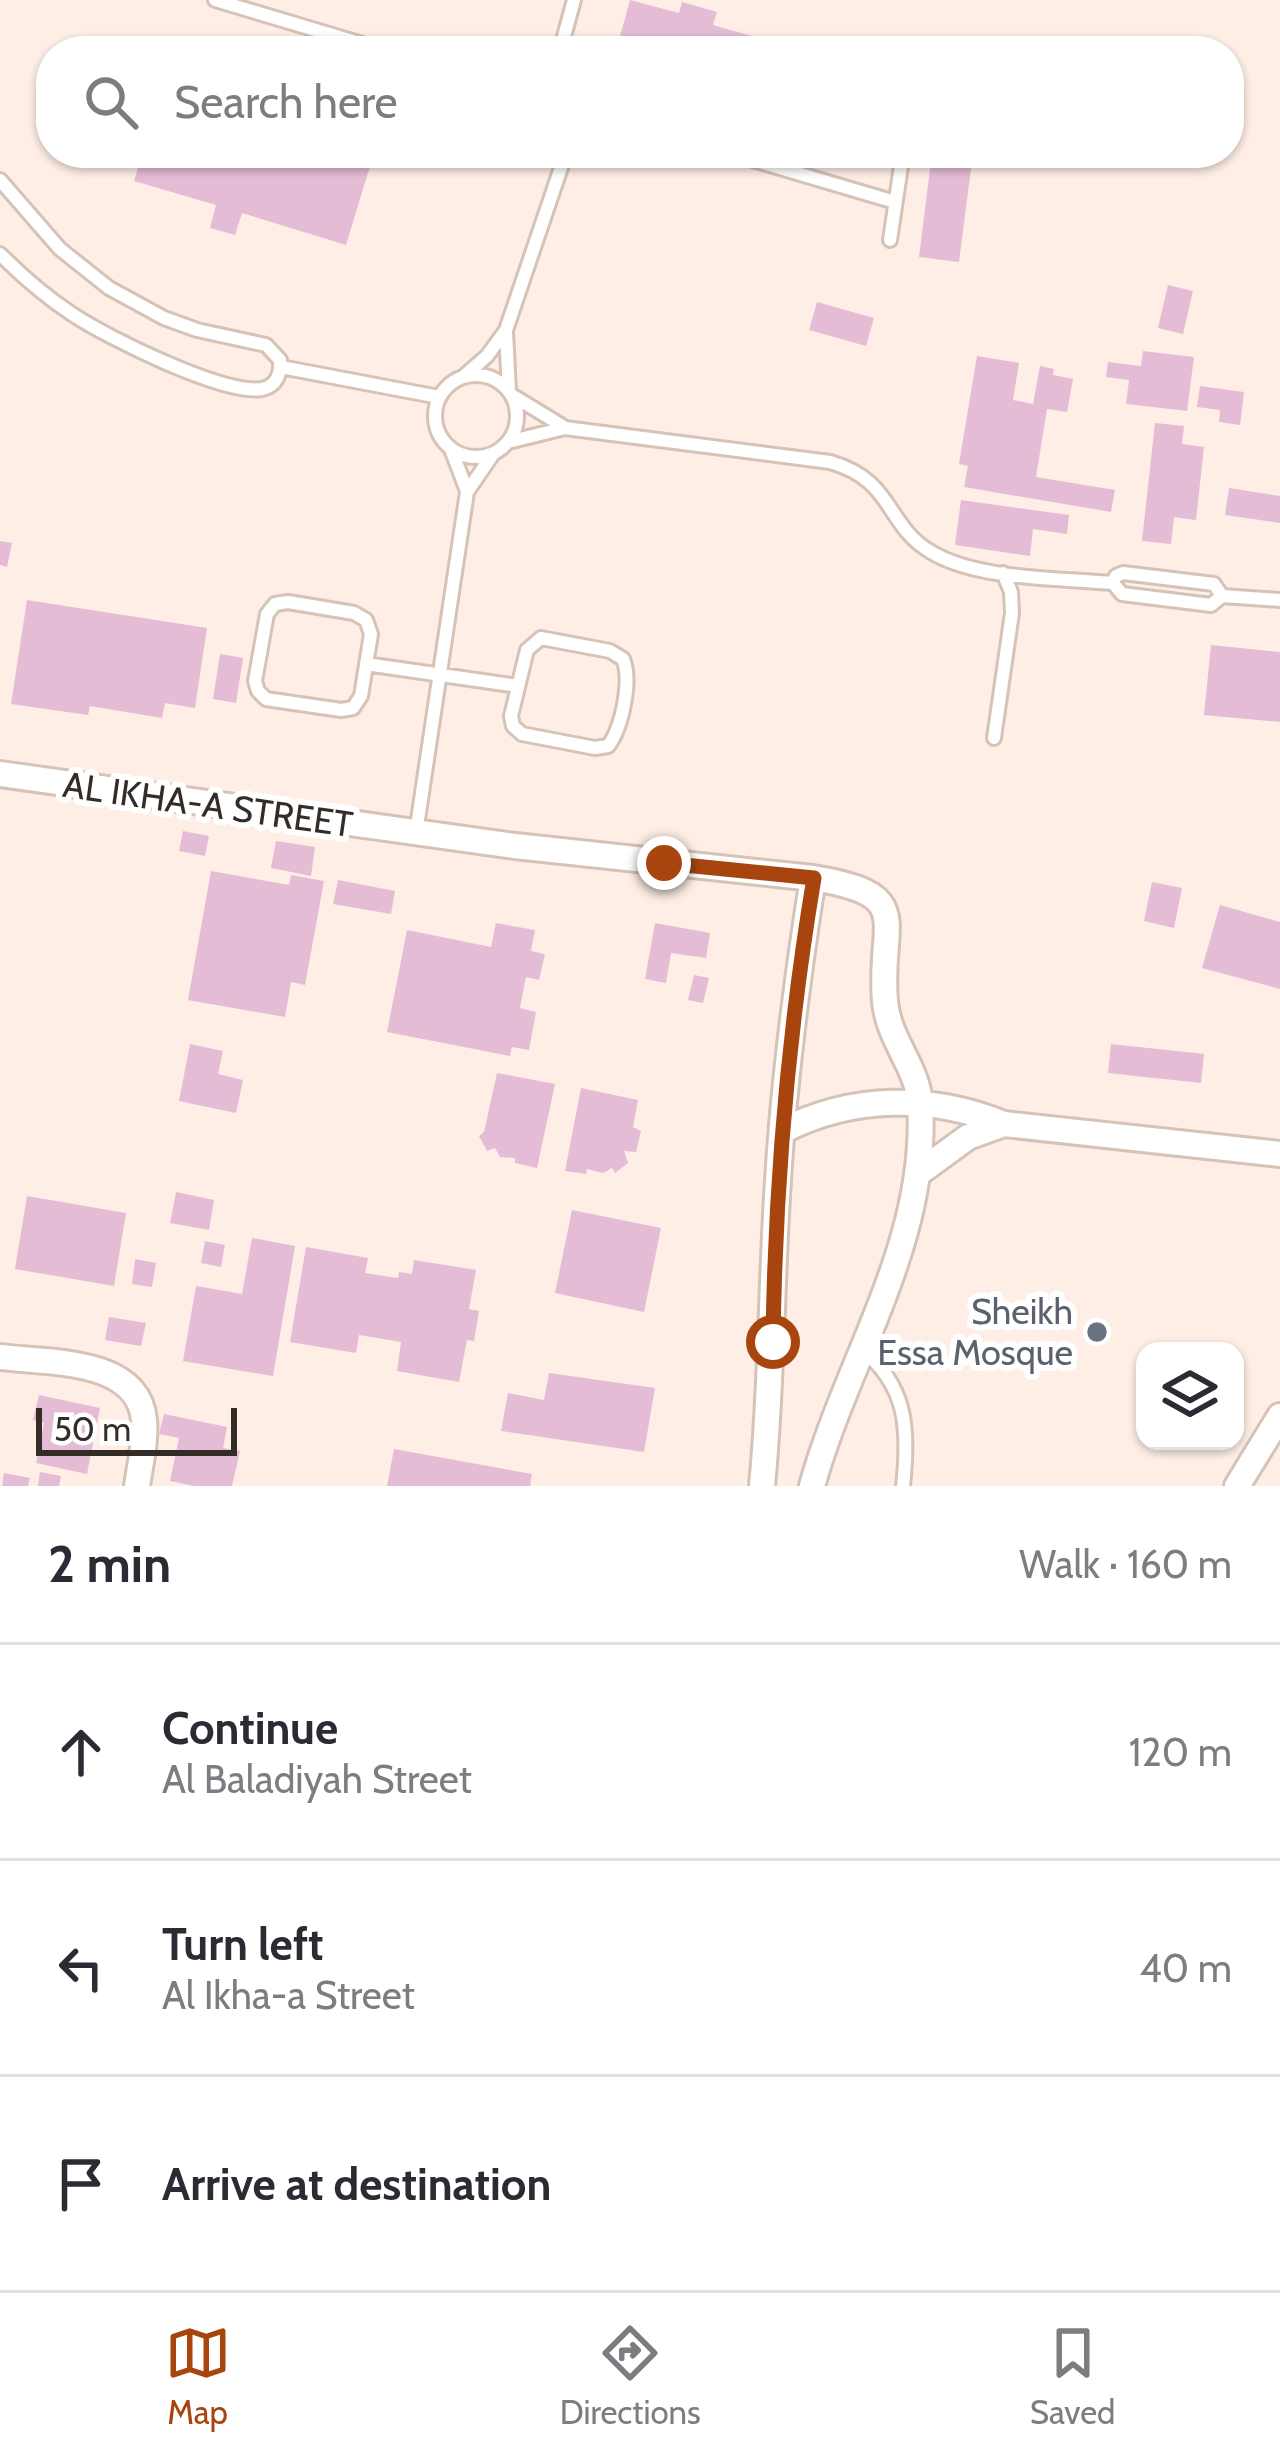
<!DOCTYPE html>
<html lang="en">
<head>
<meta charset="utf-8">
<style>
  :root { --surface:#fff; --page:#f2f2f3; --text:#2b2b33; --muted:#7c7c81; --line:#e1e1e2; --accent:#a8450f }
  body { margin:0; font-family:Cabin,sans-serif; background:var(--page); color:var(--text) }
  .controls { position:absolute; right:36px; bottom:36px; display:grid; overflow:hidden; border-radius:24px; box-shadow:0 3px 9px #0004 }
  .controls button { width:108px; height:108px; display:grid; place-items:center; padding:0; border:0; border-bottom:3px solid var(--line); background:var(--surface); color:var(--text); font:60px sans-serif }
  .scale { position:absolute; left:36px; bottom:30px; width:201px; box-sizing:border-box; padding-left:12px; border:6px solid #332c27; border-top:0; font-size:33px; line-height:42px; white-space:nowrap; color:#332c27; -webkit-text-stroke:9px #fff; paint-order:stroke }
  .stop { position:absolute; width:36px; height:36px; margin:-27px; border:9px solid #a8450f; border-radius:50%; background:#fff }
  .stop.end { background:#a8450f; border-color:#fff; box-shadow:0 3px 12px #0008 }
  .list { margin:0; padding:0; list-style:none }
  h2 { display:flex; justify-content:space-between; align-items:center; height:156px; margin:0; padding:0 48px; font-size:51px }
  h2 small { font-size:39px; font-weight:400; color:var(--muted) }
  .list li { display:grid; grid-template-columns:78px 1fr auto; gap:36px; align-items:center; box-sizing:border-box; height:216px; padding:0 48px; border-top:3px solid var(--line) }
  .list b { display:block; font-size:45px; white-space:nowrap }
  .list p { margin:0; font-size:39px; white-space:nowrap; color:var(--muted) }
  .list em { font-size:39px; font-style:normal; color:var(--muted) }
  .icon { flex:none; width:66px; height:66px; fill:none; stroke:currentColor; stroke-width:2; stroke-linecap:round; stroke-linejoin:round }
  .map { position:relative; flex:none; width:1280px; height:1486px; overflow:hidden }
  .search { position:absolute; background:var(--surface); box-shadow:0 3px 9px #0004; left:36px; right:36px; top:36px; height:132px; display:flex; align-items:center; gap:30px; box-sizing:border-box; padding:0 42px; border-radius:48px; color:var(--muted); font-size:45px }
  .sheet { height:804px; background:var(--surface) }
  nav { display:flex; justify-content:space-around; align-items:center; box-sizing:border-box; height:168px; border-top:3px solid var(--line); background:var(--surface); font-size:33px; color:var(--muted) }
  nav a { display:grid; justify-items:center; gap:6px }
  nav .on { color:var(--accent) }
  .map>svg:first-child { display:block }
  .building { fill:#e4bcd5 }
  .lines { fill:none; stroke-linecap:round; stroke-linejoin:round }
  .lane-casing { stroke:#d6c3b7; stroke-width:18 }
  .street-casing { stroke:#d6c3b7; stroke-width:30 }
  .lane { stroke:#fff; stroke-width:12 }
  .street { stroke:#fff; stroke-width:24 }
  .route { stroke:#a8450f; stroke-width:15 }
  .worship-dot { fill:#6b7280; stroke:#fff; stroke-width:4.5 }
  .labels { text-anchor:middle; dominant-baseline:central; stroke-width:12; stroke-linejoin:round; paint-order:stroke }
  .street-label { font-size:36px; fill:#332c27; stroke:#fff }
  .worship-label { font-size:36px; fill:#5b616d; stroke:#fff; text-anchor:end }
</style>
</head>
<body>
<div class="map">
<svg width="1280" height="1486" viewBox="0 0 1280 1486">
  <rect width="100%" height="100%" fill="#feeee5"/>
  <path class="building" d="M 630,0 L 679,13 L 682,2 L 717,12 L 713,25 L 766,40 L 763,51 L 616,51 Z
    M 143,153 L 374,153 L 346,245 L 242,213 L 235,235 L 210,228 L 216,205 L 134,181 Z
    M 932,153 L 973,153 L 959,262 L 919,257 Z
    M 1168,285 L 1193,291 L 1183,334 L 1158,328 Z
    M 817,302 L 874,318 L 866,346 L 809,330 Z
    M 1143,351 L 1194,357 L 1187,411 L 1126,404 L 1129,380 L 1106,377 L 1108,362 L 1141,366 Z
    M 977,356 L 1019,363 L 1013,400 L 1033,404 L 1040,366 L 1054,369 L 1053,375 L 1073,379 L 1067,412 L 1047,409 L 1036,477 L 1115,490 L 1111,512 L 964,487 L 968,466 L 959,464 Z
    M 1200,386 L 1244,392 L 1240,425 L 1219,422 L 1220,410 L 1197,407 Z
    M 1155,423 L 1184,426 L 1182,444 L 1204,447 L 1196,520 L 1174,517 L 1171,544 L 1142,541 Z
    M 1229,488 L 1280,496 L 1280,523 L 1225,515 Z
    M 961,500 L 1069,515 L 1067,534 L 1033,529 L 1030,556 L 955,545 Z
    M 0,541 L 12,543 L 7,567 L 0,565 Z
    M 27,600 L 207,628 L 195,708 L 165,703 L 162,718 L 90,706 L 88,715 L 11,704 Z
    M 1211,645 L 1280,652 L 1280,722 L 1204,715 Z
    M 220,654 L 243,658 L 236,703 L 213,699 Z
    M 183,831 L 209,836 L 205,856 L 179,851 Z
    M 276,841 L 315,847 L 311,876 L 271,868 Z
    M 211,871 L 289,885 L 291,875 L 324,881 L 305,985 L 291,982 L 285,1017 L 188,1000 Z
    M 338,880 L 395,891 L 391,914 L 333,904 Z
    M 1152,882 L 1182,888 L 1174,928 L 1144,921 Z
    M 1220,905 L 1280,922 L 1280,989 L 1202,968 Z
    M 496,923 L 535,930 L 531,951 L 545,954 L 539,980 L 526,977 L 520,1008 L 536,1012 L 529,1050 L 512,1047 L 510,1056 L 387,1032 L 407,930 L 491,947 Z
    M 655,923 L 710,933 L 706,958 L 671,953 L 666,983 L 645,979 Z
    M 694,975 L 709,978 L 703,1003 L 688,1000 Z
    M 190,1044 L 223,1051 L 218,1074 L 243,1080 L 236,1113 L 179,1101 Z
    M 1111,1044 L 1204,1054 L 1201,1083 L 1108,1073 Z
    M 497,1073 L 555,1084 L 537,1168 L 515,1163 L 515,1158 L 500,1157 L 495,1148 L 487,1151 L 479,1136 L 484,1132 Z
    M 581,1088 L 638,1100 L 633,1127 L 641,1131 L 636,1152 L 624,1151 L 628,1163 L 615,1173 L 612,1168 L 603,1173 L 587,1169 L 586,1174 L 565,1171 Z
    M 176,1192 L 214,1200 L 209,1230 L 170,1223 Z
    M 27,1196 L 126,1213 L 114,1286 L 15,1269 Z
    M 572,1210 L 661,1228 L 644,1312 L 555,1293 Z
    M 252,1238 L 295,1246 L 273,1376 L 183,1361 L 196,1286 L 242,1294 Z
    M 205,1241 L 225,1245 L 221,1267 L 201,1263 Z
    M 306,1247 L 368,1258 L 365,1273 L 398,1278 L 399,1272 L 412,1274 L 414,1260 L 476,1270 L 469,1309 L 479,1311 L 474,1341 L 467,1340 L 459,1382 L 397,1371 L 401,1342 L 359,1335 L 356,1353 L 290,1342 Z
    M 135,1259 L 156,1263 L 152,1287 L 132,1284 Z
    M 109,1317 L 146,1323 L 141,1346 L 105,1340 Z
    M 549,1373 L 655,1388 L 644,1452 L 501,1431 L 508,1393 L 544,1400 Z
    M 39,1395 L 100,1408 L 87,1474 L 36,1463 L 44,1423 L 33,1420 Z
    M 164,1414 L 227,1427 L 223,1448 L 240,1451 L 232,1486 L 194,1486 L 170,1481 L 179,1438 L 159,1434 Z
    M 394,1449 L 532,1474 L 530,1486 L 387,1486 Z
    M 40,1472 L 61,1476 L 59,1486 L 38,1486 Z
    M 4,1473 L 30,1478 L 28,1486 L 2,1486 Z"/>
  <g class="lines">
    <defs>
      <path id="lane" d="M 215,0 L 386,51
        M 560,51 L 574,0
        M 729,153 L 895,202
        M 0,180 L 60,249 L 109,288 L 164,318 L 197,330 L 266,345 L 280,360 C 281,373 277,386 262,389 C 223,395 106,337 72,314 C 46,297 22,276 0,254
        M 890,240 L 903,153
        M 506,331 L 509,392
        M 281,367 L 439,397
        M435 416a41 41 0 1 1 82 0a41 41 0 1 1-82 0Z
        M 464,376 L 487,356 L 506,330 L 566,153
        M 515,397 L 564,427
        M 508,442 L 565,428 L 830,462 C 894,480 885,525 931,552 C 977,580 1059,578 1113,583 L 1122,594 L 1211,605 L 1222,596 L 1280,600
        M 451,449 L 467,491
        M 1113,583 L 1116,576 L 1123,573 L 1214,584 L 1222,596
        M 288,602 L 354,613 L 366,620 L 371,634 L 361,696 L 353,708 L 341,710 L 266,699 L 258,691 L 255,681 L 267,614 L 275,604 Z
        M 541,638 L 610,651 L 623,659 C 632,680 622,728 608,746 L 595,748 L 522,734 L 513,726 L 511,716 L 527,650 Z
        M 366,664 L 518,686
        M 994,738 L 1012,613 L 1011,592 L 1003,573
        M 416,833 L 467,492 L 493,454
        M 861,1349 C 908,1386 909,1431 903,1486"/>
      <path id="street" d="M 0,774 L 515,846 L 813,878 C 918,895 878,921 885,1001 C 888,1039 917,1066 920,1103 C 929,1242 848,1357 812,1486
        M 782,1131 C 852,1095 931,1094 1004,1124 L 1280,1154
        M 920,1172 L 968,1137 L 1004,1124
        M 0,1357 C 46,1363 138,1357 144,1420 C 146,1441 140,1465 137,1486
        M 762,1486 C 772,1384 771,1283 778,1181 C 784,1080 797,979 813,878
        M 1237,1486 L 1280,1416"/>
    </defs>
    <use href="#lane" class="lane-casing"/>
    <use href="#street" class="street-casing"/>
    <use href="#lane" class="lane"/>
    <use href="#street" class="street"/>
  </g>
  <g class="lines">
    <path class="route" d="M 664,863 L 814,878 C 788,1033 775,1186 773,1342"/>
  </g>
  <circle class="worship-dot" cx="1097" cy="1332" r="12"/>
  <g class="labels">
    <g class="street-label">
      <text transform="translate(208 804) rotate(8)">AL IKHA-A STREET</text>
    </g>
    <g class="worship-label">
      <text x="1073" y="1311">Sheikh<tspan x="1073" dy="41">Essa Mosque</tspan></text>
    </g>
  </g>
</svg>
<div class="controls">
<button><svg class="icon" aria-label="layers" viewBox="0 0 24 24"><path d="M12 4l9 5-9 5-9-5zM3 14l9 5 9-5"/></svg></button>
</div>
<div class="scale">50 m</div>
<div class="stop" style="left:773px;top:1342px"></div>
<div class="stop end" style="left:664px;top:863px"></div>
<div class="search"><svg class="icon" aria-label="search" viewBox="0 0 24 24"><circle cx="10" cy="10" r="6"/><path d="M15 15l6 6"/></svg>Search here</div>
</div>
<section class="sheet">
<h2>2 min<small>Walk · 160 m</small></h2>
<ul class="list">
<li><svg class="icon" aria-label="ahead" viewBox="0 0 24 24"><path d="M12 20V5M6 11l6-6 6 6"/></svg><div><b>Continue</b><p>Al Baladiyah Street</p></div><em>120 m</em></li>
<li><svg class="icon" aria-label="left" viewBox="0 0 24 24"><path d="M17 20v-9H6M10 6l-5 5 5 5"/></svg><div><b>Turn left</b><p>Al Ikha-a Street</p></div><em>40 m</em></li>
<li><svg class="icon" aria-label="arrive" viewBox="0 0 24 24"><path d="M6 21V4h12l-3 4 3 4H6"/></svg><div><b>Arrive at destination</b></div></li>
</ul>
</section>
<nav>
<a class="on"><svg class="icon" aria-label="map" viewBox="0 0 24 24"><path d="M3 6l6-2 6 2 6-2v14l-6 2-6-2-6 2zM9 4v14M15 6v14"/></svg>Map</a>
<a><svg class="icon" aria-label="directions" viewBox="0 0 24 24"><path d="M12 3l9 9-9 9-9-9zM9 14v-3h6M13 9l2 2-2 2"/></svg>Directions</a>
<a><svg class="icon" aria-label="saved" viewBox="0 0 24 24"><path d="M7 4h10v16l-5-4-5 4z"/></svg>Saved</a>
</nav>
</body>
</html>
